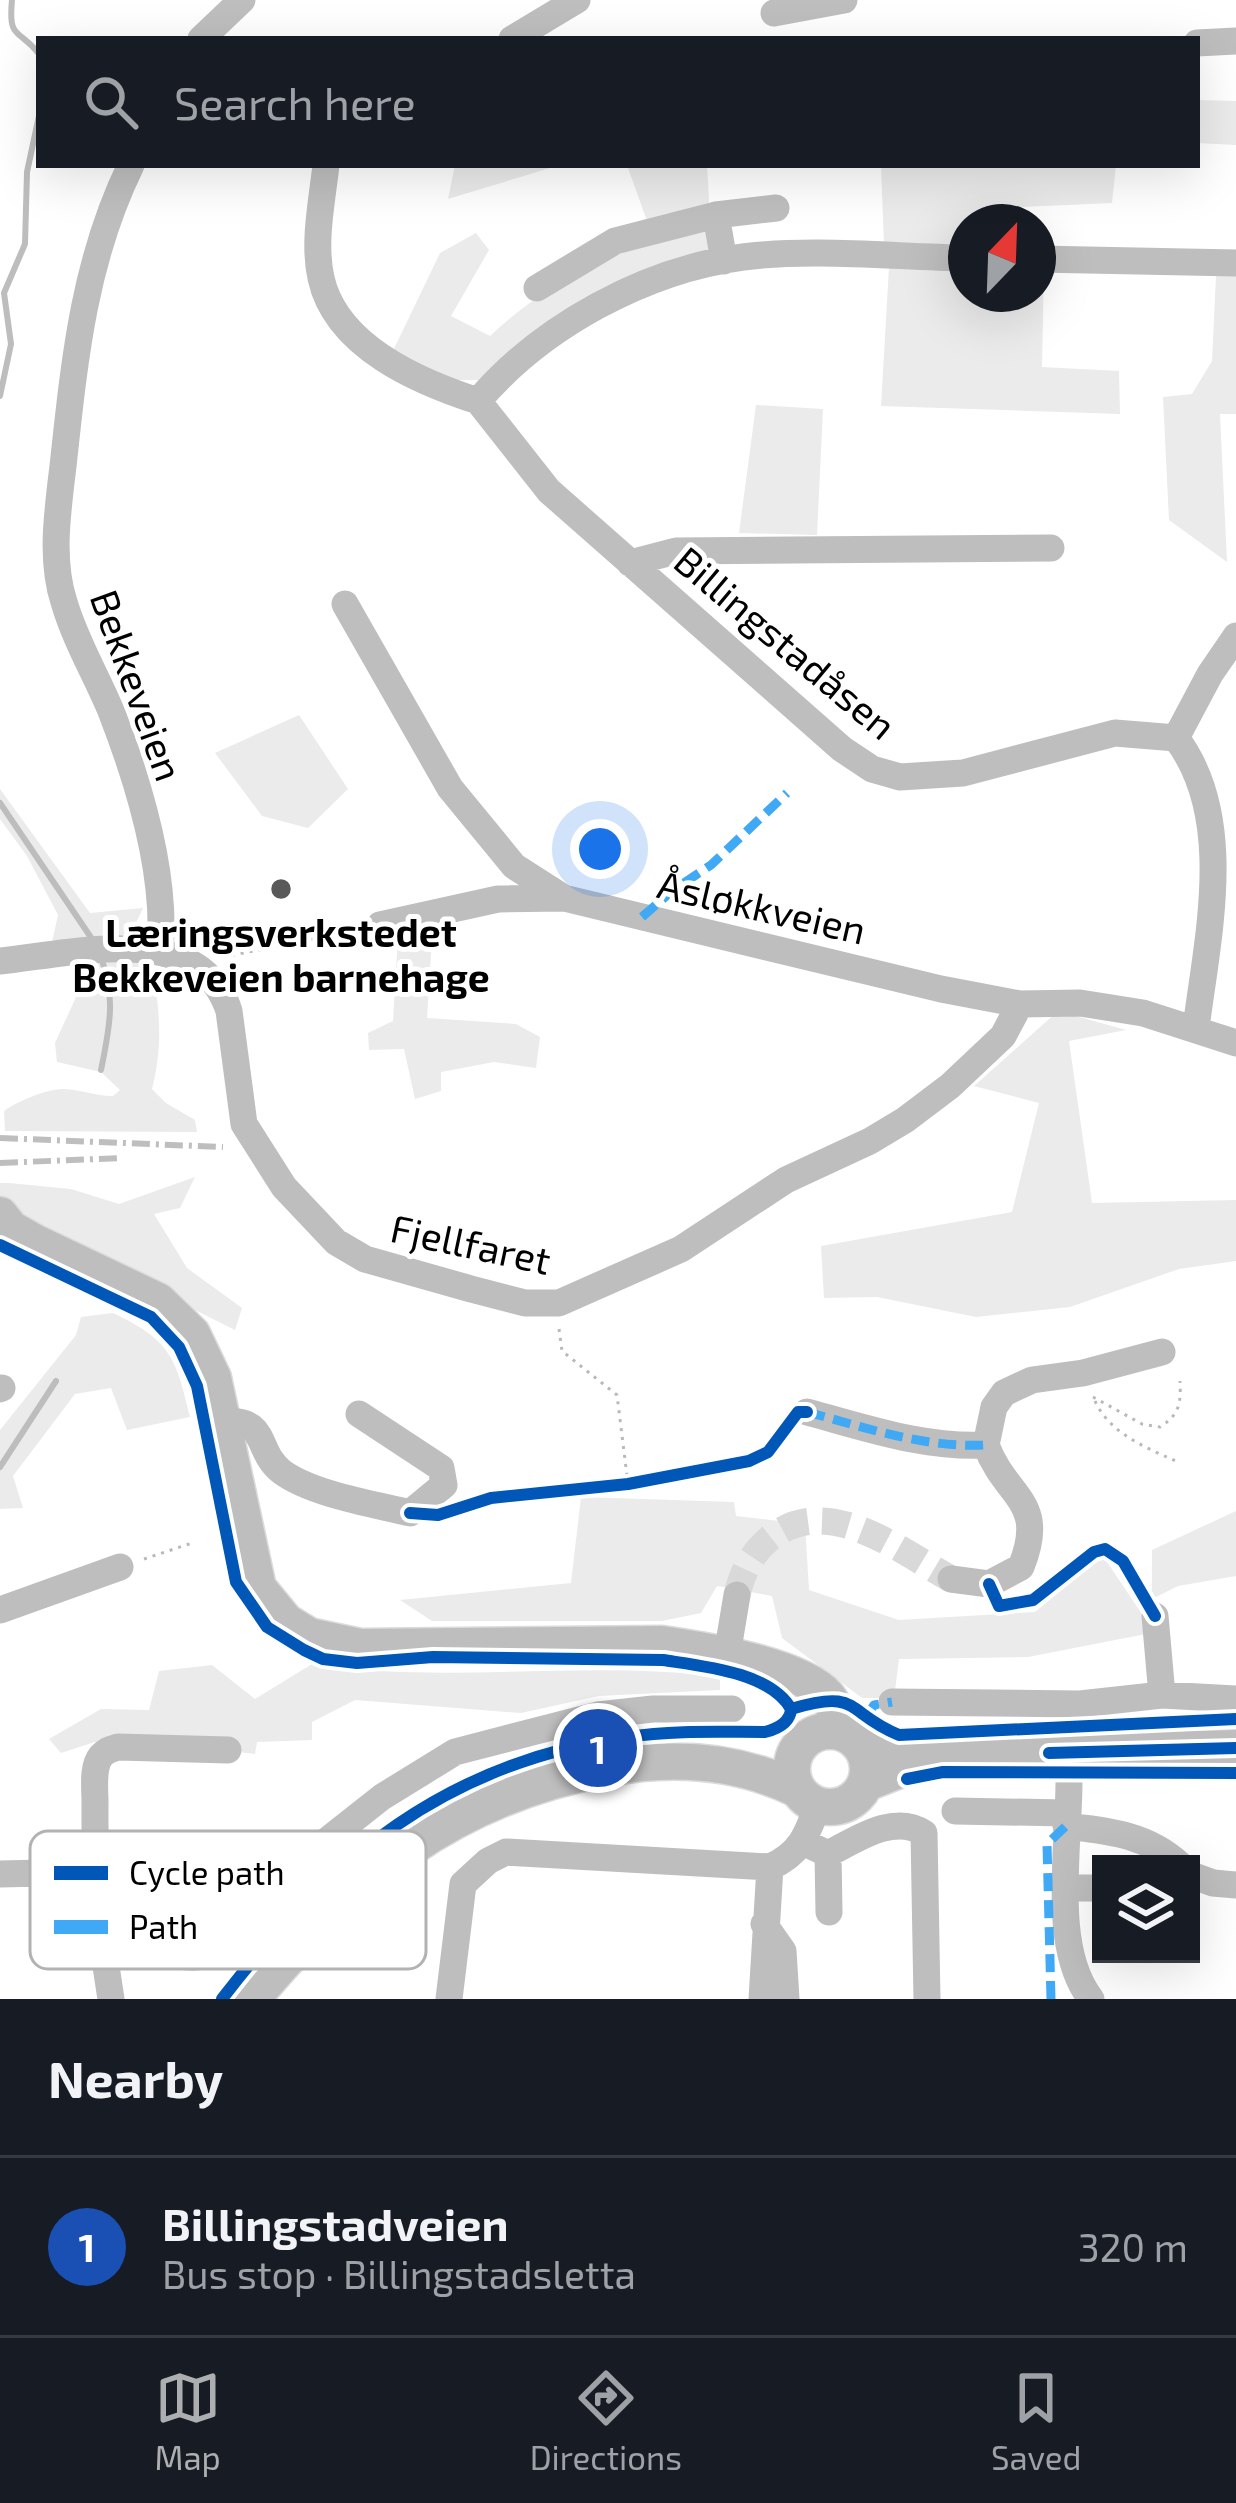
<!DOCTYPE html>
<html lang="en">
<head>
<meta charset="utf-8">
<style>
  :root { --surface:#171b24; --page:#20242c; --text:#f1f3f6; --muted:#9ea1a6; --line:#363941; --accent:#adaeaf }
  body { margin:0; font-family:"Exo 2",sans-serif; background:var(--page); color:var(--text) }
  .controls { position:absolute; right:36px; bottom:36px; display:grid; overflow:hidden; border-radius:0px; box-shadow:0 12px 48px #0002 }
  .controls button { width:108px; height:108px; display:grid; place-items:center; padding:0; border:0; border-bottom:3px solid var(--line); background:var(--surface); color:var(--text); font:60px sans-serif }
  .compass { position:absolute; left:948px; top:204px; width:108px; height:108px; border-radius:50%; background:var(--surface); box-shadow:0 12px 48px #0002; rotate:23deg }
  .you { position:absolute; left:600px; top:849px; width:42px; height:42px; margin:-30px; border:9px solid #fff; border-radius:50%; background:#1a73e8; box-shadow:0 0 0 18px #1a73e833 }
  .badge { display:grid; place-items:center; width:78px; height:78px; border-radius:50%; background:var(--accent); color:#fff; font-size:39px; font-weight:700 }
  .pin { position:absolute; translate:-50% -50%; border:6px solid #fff; box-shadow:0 3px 12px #0006 }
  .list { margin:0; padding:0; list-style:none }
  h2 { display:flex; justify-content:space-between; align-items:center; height:156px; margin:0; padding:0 48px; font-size:51px }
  h2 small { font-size:39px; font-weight:400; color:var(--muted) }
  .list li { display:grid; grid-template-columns:78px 1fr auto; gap:36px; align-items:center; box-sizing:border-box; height:180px; padding:0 48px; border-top:3px solid var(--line) }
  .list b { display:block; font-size:45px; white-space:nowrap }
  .list p { margin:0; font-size:39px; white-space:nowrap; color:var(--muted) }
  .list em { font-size:39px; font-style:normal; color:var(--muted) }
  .icon { flex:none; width:66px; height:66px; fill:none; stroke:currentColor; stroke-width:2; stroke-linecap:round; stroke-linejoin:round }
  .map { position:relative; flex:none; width:1236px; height:1999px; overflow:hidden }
  .search { position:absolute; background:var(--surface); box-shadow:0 12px 48px #0002; left:36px; right:36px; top:36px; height:132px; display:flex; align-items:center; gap:30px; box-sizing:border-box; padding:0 42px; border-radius:0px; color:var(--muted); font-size:45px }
  .sheet { height:336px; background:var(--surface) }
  nav { display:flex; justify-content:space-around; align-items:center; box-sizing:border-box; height:168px; border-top:3px solid var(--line); background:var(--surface); font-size:33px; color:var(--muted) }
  nav a { display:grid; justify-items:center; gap:6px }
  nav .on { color:var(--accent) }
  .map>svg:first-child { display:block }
  .green { fill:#ebebeb }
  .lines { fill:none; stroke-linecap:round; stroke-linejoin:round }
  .stream { stroke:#bdbdbd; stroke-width:6 }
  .minor-tunnel { stroke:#d9d9d9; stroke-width:27; stroke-dasharray:27 14; stroke-linecap:butt }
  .major-casing { stroke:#dbdbdb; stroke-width:39 }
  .path { stroke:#b9b9b9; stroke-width:3; stroke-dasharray:3 6; stroke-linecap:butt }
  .minor { stroke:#bebebe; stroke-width:27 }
  .major { stroke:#bebebe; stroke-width:36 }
  .rail { stroke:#bebebe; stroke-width:6; stroke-dasharray:18 6 3 6; stroke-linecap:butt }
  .quiet { stroke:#3fa9f5; stroke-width:9; stroke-dasharray:18 9; stroke-linecap:butt }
  .cycleway-casing { stroke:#fff; stroke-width:20 }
  .cycleway { stroke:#0057b8; stroke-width:12 }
  .poi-dot { fill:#595959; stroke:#fff; stroke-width:4.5 }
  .labels { text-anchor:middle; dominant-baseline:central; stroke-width:10; stroke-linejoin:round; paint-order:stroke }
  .street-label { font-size:39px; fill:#000; stroke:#fff }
  .poi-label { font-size:39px; font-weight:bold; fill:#000; stroke:#fff }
  .key { fill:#fff; stroke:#b2b2b2; stroke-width:3 }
  .key-label { font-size:33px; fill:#000 }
</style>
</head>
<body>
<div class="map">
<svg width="1236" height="1999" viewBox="0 0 1236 1999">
  <rect width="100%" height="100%" fill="#fff"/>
  <path class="green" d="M 1197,100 L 1236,101 L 1236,145 L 1197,143 Z
    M 455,165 L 560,165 L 448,199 Z
    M 627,165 L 707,165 L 712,253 L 563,316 L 479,380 L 447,380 L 392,353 L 440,253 L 476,233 L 489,250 L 451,316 L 490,336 C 537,291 593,262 652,235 Z
    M 881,165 L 1116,165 L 1112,203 L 1022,207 L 1022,222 L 966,222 L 966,246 L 884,246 Z
    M 889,267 L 966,268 L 966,294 L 1038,294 L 1038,269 L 1044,269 L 1042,367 L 1119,371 L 1120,414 L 881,406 Z
    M 1216,276 L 1236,276 L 1236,414 L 1220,414 L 1227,562 L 1169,520 L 1163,397 L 1192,394 L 1212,361 Z
    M 756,405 L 823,409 L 817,535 L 739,533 Z
    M 299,715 L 348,789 L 308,828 L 262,816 L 215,753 Z
    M 0,789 L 90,913 L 143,908 L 131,934 L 52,942 L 58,915 L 27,856 L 0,819 Z
    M 398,937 L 432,939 L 427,1018 L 516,1024 L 540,1037 L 536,1068 L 494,1062 L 441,1072 L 441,1091 L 415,1099 L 404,1049 L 369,1050 L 368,1033 L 393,1021 Z
    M 131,958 L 152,967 C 160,1009 163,1047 152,1089 L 166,1103 L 195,1120 L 197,1132 L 5,1131 L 4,1111 C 18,1101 44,1090 62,1089 C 78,1089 96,1096 113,1096 L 120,1090 L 101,1072 L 57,1062 L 55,1043 L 82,984 L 72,966 Z
    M 1058,1011 L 1126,1030 L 1069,1041 L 1092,1203 L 1236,1200 L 1236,1261 L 1179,1269 L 1070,1307 L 976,1317 L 877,1297 L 824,1298 L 821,1246 L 1012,1212 L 1039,1103 L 974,1086 Z
    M 195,1177 L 180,1208 L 154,1214 L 187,1268 L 242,1308 L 235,1330 L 45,1235 L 0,1198 L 0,1183 L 9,1183 L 71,1189 L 119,1204 Z
    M 113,1313 C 170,1340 176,1357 190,1417 L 127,1430 L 111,1388 L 75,1394 L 13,1476 L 23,1508 L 0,1509 L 0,1430 L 76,1335 L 81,1317 Z
    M 581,1497 L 734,1502 L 736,1516 L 805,1524 L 809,1590 L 899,1620 L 1035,1612 L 1103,1556 L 1146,1620 L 1146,1634 L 1028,1657 L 899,1659 L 894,1698 L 862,1698 L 782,1638 L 772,1596 L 717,1586 L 701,1613 L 662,1621 L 432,1621 L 400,1600 L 571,1583 Z
    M 1236,1511 L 1236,1576 L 1178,1586 L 1152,1599 L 1152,1550 Z
    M 312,1664 C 447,1685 585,1659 720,1677 L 720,1690 L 599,1696 L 521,1713 L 355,1700 L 312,1722 L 312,1740 L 257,1742 L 255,1754 L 110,1737 L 61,1753 L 49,1739 L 101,1709 L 149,1710 L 159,1671 L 212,1665 L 255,1699 Z"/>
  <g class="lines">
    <path class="stream" d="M 12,0 C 8,41 19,28 39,54
      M 0,396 L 11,344 L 4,293 L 25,244 L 27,172 L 39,116
      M 0,803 L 92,939
      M 100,956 C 117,994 109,1031 101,1070
      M 0,1467 L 56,1381"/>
    <path class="minor-tunnel" d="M 737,1595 C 742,1573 751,1554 769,1539 C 827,1491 898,1550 951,1579"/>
    <defs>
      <path id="major" d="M 0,1215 L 11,1229 L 34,1242 L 158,1301 L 192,1334 L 213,1378 L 258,1588 L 286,1622 L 309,1636 L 361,1647 L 662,1644 C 703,1650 799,1665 827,1696 C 835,1705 837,1719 841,1731
        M792 1769a38 38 0 1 1 76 0a38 38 0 1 1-76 0Z
        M 862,1747 L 933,1746
        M 866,1783 L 919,1762 L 959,1755 L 1236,1748
        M 252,1999 C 351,1880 451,1796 608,1768 C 672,1756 737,1760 797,1789"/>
    </defs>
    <use href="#major" class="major-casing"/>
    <path class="path" d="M 223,957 L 355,931
      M 559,1329 L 562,1351 L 617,1395 L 628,1484
      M 1093,1397 L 1142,1424 L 1160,1427 C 1180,1414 1181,1403 1180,1381
      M 1095,1401 C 1110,1434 1147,1448 1178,1462
      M 144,1559 L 192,1543"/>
    <path class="minor" d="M 774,13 L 844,0
      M 201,39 L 242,0
      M 512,39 L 577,0
      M 1197,43 L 1236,41
      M 131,165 C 85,259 75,355 64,457 C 59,504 49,556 64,602 C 75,640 96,675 111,711 C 139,783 167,875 160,951
      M 326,165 C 322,201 313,243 321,278 C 336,347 419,382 478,401
      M 716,215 L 776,208
      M 1038,259 L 1236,263
      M 537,288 L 615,241 L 716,215 L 724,261
      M 478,401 L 549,491 L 842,749 L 872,769 L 900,777 L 963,773 L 1115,733 L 1176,738 C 1236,817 1208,934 1196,1028
      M 478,401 C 542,326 645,270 743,257 C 813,248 895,257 966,258
      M 630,563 L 676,551 L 1051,548
      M 345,604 L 450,788 L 514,866 L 564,898 L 941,989 L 1020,1004 L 1080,1003 L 1143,1013 L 1236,1043
      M 1176,738 L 1210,674 L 1236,636
      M 380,925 L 498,899 L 564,898
      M 0,961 C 72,954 200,919 229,1011 L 244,1124 L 284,1187 L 336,1242 L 365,1259 L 471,1289 L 525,1303 L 559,1303 L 681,1249 L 786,1180 L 870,1141 L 905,1120 L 950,1086 L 1003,1036 L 1020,1004
      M 0,1389 L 2,1388
      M 807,1412 C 867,1428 924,1448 986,1445
      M 223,1422 C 269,1417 255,1452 282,1472 C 312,1494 373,1504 410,1513 L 444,1485 L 441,1468 L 359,1414
      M 951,1579 L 989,1584 L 1021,1567 C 1048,1500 1006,1499 986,1445 L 994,1407 L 1004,1393 L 1032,1380 L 1083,1373 L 1162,1352
      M 0,1610 L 120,1567
      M 1155,1616 L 1162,1695
      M 727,1655 L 737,1595
      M 892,1702 L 1080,1704 L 1162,1695 L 1236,1699
      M 1067,1744 C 1077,1816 1044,1939 1091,1999
      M 228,1750 L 118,1747 C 111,1749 106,1750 101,1756 C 92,1767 95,1788 95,1802 C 95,1825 94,1847 100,1868 C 113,1916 164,1975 216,1952 L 292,1868 L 382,1797 L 455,1752 L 598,1715 L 653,1709 L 732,1709
      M 955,1811 L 1066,1813
      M 1066,1826 C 1108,1831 1146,1834 1179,1864
      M 803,1842 L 828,1854 C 856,1840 893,1813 924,1833 L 927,1999
      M 828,1854 L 829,1912
      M 67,1872 L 102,1940 L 111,1999
      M 0,1874 L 86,1872
      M 1191,1875 L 1213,1883 L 1236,1885
      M 1067,1888 L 1101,1888
      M 764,1924 L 783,1951 L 786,1999
      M 449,1999 L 463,1884 L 488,1861 L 506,1852 L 770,1867 C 800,1854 807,1835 818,1805
      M 762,1999 L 770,1867"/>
    <use href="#major" class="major"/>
    <path class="rail" d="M 0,1138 L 223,1147
      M 0,1163 L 120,1158"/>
    <path class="quiet" d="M 642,917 L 672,891 L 711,865 L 787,793
      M 807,1412 C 867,1428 924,1448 986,1445
      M 867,1716 L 874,1705 L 892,1702
      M 1051,1999 L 1047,1844 L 1066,1826"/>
    <defs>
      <path id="cycleway" d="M 0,1245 L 151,1317 L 179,1347 L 197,1386 L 236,1582 L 267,1627 L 304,1650 L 323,1659 L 357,1663 L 433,1657 L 663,1660 C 702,1666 770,1672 791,1709
        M 410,1513 L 438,1515 L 491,1498 L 628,1484 L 749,1461 L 768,1452 L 798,1412 L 807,1412
        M 989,1584 L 999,1606 L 1033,1600 L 1094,1552 L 1105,1549 L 1123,1561 L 1155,1616
        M 1049,1753 L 1236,1748
        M 907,1779 L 943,1772 L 1236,1773
        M 222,1999 C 330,1858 447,1762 627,1737 C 673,1730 719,1732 765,1732 C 777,1729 790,1723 791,1709 C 861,1688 845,1713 899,1735 L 1236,1719"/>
    </defs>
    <use href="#cycleway" class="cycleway-casing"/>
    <use href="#cycleway" class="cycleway"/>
  </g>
  <circle class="poi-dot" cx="281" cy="889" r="12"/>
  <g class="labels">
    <g class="street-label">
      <text transform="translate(786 642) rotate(40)">Billingstadåsen</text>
      <text transform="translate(138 685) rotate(70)">Bekkeveien</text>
      <text transform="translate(762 906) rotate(13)">Åsløkkveien</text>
      <text transform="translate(471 1243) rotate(12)">Fjellfaret</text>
    </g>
    <g class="poi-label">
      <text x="281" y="931">Læringsverkstedet<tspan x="281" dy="45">Bekkeveien barnehage</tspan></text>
    </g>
  </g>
  <rect x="30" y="1831" width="396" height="138" rx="18" class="key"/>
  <rect x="54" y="1866" width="54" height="14" fill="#0057b8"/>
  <rect x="54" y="1920" width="54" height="14" fill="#3fa9f5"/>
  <g class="key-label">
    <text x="129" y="1885">Cycle path</text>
    <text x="129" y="1939">Path</text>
  </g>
</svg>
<div class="controls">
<button><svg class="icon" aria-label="layers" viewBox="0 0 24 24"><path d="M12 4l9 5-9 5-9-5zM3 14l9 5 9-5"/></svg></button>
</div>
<svg class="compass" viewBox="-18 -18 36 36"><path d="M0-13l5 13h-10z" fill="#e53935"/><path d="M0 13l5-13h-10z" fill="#9ea1a6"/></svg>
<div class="you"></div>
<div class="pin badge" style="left:598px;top:1748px;background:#1a4fb4">1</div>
<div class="search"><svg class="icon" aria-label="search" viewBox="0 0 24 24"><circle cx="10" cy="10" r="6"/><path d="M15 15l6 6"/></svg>Search here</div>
</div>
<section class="sheet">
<h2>Nearby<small></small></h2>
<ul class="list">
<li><span class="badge" style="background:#1a4fb4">1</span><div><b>Billingstadveien</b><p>Bus stop · Billingstadsletta</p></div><em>320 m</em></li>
</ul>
</section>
<nav>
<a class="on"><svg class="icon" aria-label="map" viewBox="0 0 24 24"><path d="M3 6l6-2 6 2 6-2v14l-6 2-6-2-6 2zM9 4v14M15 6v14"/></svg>Map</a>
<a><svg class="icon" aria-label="directions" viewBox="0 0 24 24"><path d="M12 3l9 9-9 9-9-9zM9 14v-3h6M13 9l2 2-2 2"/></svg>Directions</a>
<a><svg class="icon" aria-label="saved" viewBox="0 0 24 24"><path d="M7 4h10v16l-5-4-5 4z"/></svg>Saved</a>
</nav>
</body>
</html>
